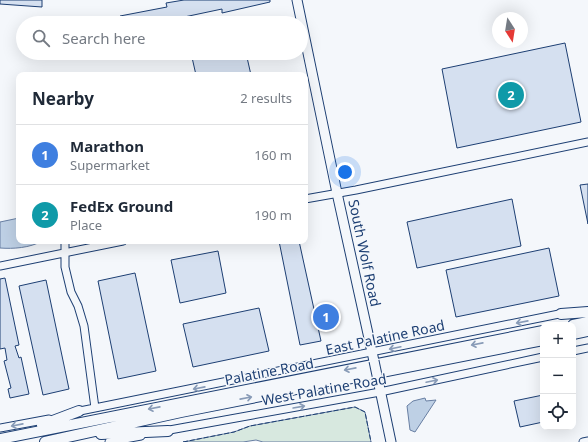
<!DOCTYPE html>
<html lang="en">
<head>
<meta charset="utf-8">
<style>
  :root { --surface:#fff; --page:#f2f2f3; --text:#1f2937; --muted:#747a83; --line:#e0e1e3; --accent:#7c3aed }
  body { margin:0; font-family:"Noto Sans",sans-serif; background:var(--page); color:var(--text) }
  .controls { position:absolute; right:12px; bottom:12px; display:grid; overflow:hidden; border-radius:8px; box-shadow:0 4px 16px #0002 }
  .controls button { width:36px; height:36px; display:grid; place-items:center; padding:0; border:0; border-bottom:1px solid var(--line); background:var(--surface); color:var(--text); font:20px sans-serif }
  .compass { position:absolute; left:492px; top:12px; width:36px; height:36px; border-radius:50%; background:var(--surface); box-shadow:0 4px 16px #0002; rotate:168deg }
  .you { position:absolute; left:345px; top:172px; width:14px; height:14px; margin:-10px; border:3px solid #fff; border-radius:50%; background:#1a73e8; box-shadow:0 0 0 6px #1a73e833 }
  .badge { display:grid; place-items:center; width:26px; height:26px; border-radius:50%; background:var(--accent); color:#fff; font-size:13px; font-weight:700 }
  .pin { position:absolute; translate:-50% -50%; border:2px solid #fff; box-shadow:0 1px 4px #0006 }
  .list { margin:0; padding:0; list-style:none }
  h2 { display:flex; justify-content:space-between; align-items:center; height:52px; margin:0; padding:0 16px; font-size:17px }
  h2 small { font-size:13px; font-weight:400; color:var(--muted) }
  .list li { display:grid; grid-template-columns:26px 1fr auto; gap:12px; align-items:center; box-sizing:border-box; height:60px; padding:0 16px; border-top:1px solid var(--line) }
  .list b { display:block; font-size:15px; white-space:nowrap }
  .list p { margin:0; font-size:13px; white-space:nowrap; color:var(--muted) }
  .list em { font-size:13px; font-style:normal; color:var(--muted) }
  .icon { flex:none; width:22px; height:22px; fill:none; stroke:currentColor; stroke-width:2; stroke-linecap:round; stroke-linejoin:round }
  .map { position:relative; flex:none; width:588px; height:442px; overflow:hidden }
  .search { position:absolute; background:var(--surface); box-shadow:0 4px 16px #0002; left:16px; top:16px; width:292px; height:44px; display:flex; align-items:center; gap:10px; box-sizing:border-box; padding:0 14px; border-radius:22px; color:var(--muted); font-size:15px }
  .panel { position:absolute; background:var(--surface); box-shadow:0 4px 16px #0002; left:16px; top:72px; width:292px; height:172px; border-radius:8px }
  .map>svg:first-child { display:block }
  .green { fill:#d7e8df; stroke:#687fa3 }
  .water { fill:#bed0e5; stroke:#687fa3 }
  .building { fill:#d5e0f0; stroke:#1d3f73 }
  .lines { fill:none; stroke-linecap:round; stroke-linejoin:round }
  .minor-casing { stroke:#1d3f73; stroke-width:9 }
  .major-casing { stroke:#1d3f73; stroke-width:11 }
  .highway-casing { stroke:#1d3f73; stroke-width:12 }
  .minor { stroke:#f4f7fb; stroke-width:7 }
  .major { stroke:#f4f7fb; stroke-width:9 }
  .highway { stroke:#f4f7fb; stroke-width:10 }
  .major-bridge-casing { stroke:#1d3f73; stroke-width:11; stroke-linecap:butt }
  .major-bridge { stroke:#f4f7fb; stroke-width:9 }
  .fence { stroke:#1d3f73; stroke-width:1; stroke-dasharray:5 2; stroke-linecap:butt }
  .oneway { stroke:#889bb7 }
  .labels { text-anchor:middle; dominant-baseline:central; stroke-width:3; stroke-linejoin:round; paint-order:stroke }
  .street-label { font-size:14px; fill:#1d3f73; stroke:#f4f7fb }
</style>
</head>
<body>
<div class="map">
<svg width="588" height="442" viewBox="0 0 588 442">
  <rect width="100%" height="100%" fill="#f4f7fb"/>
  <path class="green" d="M 355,407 L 365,412 L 371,442 L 263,442 L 256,440 L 243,442 L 183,442 L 234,432 L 250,426 Z"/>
  <path class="water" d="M 19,218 L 19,241 L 42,241 C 30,248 13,249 0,248 L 0,222 Z
    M 425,398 L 426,401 L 436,400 L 415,432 L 410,430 L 407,406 L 413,401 Z"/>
  <path class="building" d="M 0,0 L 42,0 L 42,7 L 0,4 Z
    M 184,0 L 270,0 L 270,2 L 222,13 L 222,9 L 170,20 L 170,23 L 121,23 L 120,16 L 167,7 L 166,3 Z
    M 565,43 L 581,122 L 457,148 L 442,69 Z
    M 191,53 L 246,53 L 251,75 L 196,75 Z
    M 588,184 L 588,224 L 580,185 Z
    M 512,199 L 521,246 L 417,268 L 407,222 Z
    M 279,241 L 299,241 L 321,341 L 300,345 Z
    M 549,248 L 559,296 L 456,317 L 446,270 Z
    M 218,251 L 226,293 L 180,303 L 171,260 Z
    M 135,273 L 156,371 L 118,379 L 98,281 Z
    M 5,278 L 19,345 L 15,346 L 19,358 L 21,357 L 29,394 L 10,398 L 8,389 L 11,388 L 4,361 L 7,360 L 5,348 L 0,349 L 0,279 Z
    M 46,280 L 69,389 L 43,395 L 19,286 Z
    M 259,308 L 269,351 L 193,367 L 183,324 Z
    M 543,395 L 543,422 L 520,427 L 514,401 Z"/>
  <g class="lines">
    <defs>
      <path id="minor" d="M 305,199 L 356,190 L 588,142
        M 65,241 L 65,267 L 71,292 L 78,306 L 84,326 L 95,408
        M 0,266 L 123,241
        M 573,351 L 588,348
        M 75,412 L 564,313
        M 0,428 L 49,419
        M 164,431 L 380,392 L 543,357
        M 109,442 L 141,436
        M 583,442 L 588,441"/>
      <path id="major" d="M 297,0 L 337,193 L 374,361
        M 378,380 L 391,442"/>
      <path id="highway" d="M 561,314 L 588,312
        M 573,325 L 588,322
        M 573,334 L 588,331
        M 42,425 L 79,411
        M 101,434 L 168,431
        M 0,439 L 543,331
        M 45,442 L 181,412 L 543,340"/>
    </defs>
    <use href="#minor" class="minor-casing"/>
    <use href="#major" class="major-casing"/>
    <use href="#highway" class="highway-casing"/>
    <use href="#minor" class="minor"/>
    <use href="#major" class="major"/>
    <use href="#highway" class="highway"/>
    <defs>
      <path id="major-bridge" d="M 374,361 L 378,380"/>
    </defs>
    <use href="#major-bridge" class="major-bridge-casing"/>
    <use href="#major-bridge" class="major-bridge"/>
    <path class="fence" d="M 183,442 L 234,432 L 250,426 L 355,407 L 365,412 L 371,442"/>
  </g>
  <defs><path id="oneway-shaft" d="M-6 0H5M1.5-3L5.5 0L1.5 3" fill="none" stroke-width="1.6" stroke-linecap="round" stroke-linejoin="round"/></defs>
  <g class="oneway">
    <use href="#oneway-shaft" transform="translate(522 322) rotate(169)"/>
    <use href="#oneway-shaft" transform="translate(477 344) rotate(169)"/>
    <use href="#oneway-shaft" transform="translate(395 348) rotate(168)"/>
    <use href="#oneway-shaft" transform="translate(350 369) rotate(169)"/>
    <use href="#oneway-shaft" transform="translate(432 381) rotate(-12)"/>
    <use href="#oneway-shaft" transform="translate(199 388) rotate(169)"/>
    <use href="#oneway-shaft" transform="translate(246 398) rotate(-11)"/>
    <use href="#oneway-shaft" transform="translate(299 407) rotate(-10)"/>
    <use href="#oneway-shaft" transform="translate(154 408) rotate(169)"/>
    <use href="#oneway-shaft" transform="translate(17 425) rotate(169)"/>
  </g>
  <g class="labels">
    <g class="street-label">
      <text transform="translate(365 253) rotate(78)">South Wolf Road</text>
      <text transform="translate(385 337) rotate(-12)">East Palatine Road</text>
      <text transform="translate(269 371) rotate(-11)">Palatine Road</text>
      <text transform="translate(324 389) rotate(-10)">West Palatine Road</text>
    </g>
  </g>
</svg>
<div class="controls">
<button>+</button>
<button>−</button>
<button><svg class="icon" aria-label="locate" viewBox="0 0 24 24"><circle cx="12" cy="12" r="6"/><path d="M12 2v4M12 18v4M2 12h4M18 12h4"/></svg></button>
</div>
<svg class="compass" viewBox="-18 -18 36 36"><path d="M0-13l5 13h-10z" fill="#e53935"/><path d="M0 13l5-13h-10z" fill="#747a83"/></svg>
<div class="you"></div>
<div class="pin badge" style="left:326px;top:317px;background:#3f7fe0">1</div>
<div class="pin badge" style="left:511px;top:95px;background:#0f9aa8">2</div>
<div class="search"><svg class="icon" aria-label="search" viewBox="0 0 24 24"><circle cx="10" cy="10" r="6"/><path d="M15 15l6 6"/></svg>Search here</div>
<section class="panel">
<h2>Nearby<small>2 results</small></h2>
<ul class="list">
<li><span class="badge" style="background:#3f7fe0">1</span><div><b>Marathon</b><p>Supermarket</p></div><em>160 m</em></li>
<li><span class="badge" style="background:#0f9aa8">2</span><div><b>FedEx Ground</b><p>Place</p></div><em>190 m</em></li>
</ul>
</section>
</div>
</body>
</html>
